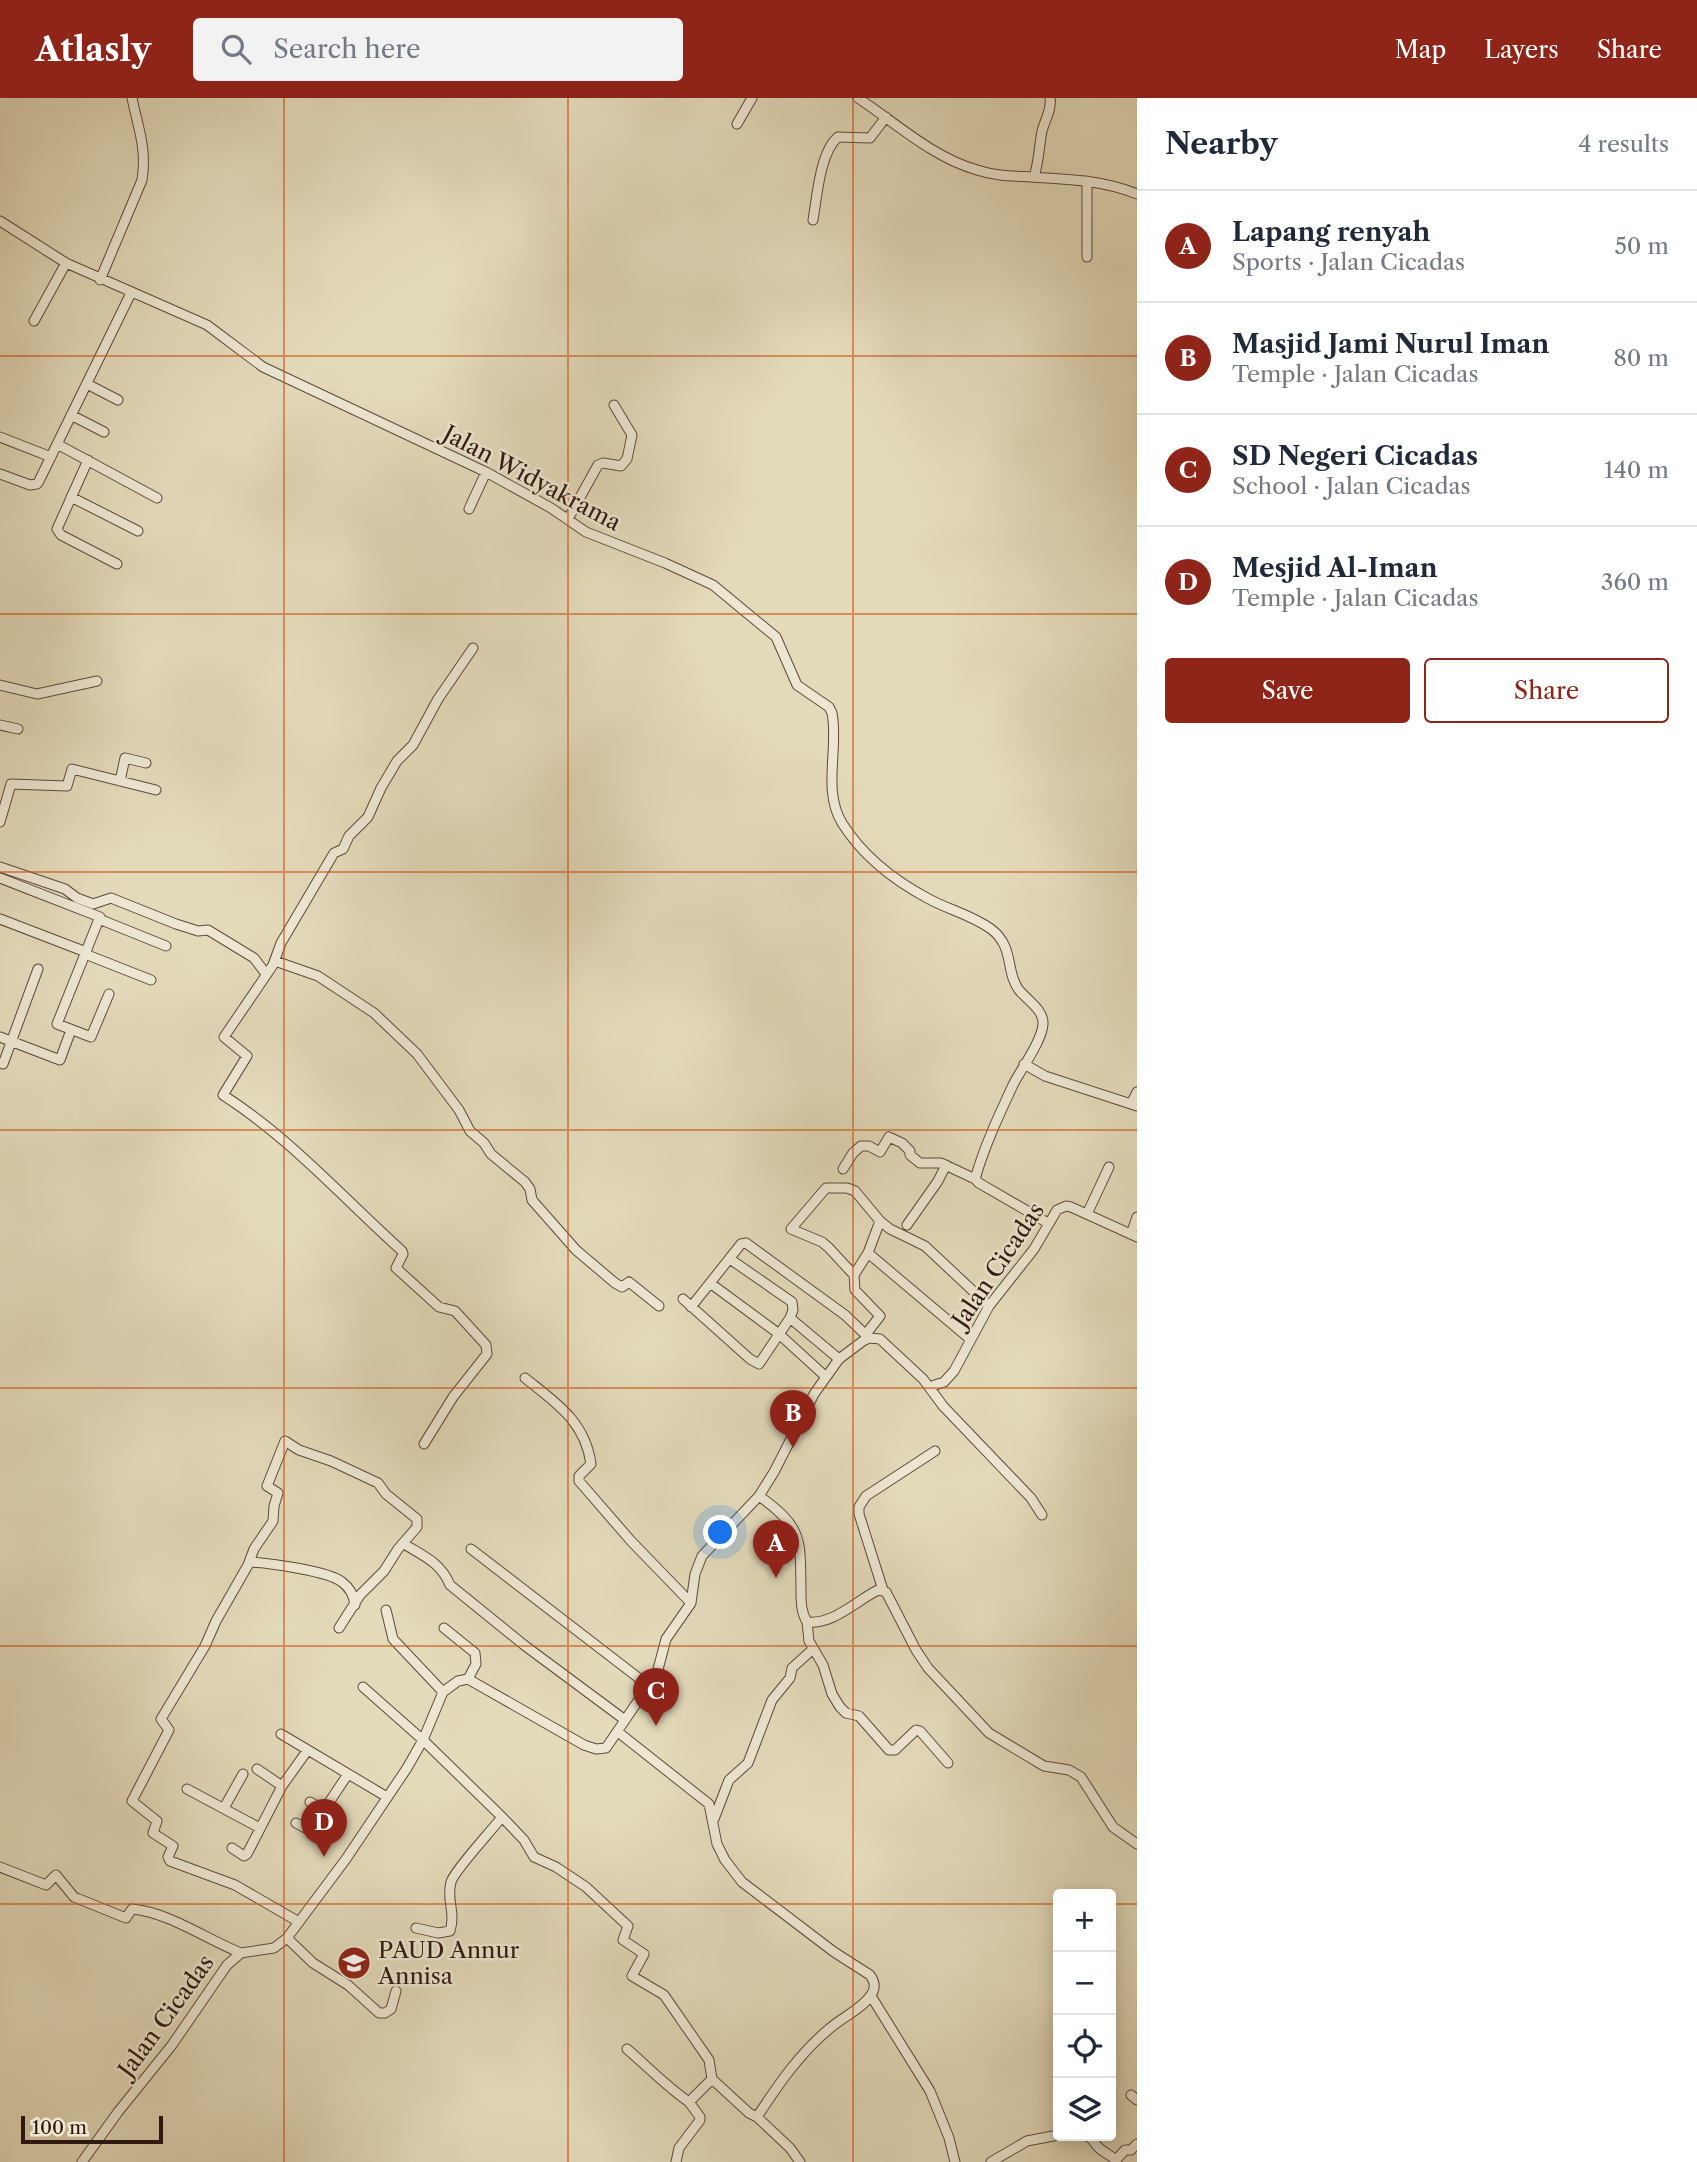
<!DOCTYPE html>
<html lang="en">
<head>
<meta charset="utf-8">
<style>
  :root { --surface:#fff; --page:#f2f2f3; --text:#1f2937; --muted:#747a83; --line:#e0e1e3; --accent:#8f2418 }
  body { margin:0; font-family:"Libre Caslon Text",serif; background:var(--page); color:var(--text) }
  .controls { position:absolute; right:21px; bottom:21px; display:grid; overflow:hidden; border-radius:7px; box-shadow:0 4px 18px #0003 }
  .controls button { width:63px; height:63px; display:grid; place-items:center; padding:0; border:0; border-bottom:2px solid var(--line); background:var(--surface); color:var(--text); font:35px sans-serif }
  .scale { position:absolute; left:21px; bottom:18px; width:142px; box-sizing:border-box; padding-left:7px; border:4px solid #2f1910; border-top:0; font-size:19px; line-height:24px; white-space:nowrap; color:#2f1910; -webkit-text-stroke:5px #ede7d2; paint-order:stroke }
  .you { position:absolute; left:721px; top:1435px; width:24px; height:24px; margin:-18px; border:5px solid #fff; border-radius:50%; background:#1a73e8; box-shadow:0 0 0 10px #1a73e833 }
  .badge { display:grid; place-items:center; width:46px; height:46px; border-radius:50%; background:var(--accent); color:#fff; font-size:23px; font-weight:700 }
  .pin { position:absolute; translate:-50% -58px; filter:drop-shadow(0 2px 4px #0008) }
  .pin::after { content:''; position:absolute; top:37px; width:24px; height:21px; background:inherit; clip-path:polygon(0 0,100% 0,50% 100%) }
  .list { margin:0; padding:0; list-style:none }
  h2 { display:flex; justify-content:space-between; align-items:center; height:91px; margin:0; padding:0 28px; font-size:30px }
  h2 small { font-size:23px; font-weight:400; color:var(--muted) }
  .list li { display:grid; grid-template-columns:46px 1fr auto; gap:21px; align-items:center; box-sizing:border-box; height:112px; padding:0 28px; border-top:2px solid var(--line) }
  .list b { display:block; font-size:26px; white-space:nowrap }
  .list p { margin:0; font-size:23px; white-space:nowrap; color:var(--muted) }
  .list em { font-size:23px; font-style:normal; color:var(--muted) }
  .actions { display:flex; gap:14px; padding:21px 28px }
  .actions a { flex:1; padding:16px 0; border:2px solid var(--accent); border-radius:7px; text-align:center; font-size:24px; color:var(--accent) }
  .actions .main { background:var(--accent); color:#fff }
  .icon { flex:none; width:38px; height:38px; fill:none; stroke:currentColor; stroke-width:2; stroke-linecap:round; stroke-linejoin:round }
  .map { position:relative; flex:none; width:1137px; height:2064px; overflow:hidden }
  header { display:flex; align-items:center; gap:42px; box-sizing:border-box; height:98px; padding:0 35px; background:var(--accent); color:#fff }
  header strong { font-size:33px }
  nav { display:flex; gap:38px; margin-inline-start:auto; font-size:24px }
  .search { width:490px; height:63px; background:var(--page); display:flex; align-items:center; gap:18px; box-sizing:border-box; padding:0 24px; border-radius:7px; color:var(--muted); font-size:26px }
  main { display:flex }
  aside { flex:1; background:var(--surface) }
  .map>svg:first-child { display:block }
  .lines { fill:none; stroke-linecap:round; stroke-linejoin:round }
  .street-casing { stroke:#5c493a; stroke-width:11 }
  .street { stroke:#ede7d2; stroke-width:9 }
  .grid { fill:none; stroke:#cc4f0d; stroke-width:2; stroke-opacity:0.55 }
  .labels { text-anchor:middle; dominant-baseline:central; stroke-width:5; stroke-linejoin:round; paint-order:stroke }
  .street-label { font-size:23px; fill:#2f1910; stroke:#ede7d2 }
  .poi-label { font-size:23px; fill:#2f1910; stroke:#ede7d2; text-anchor:start }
</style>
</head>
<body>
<header>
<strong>Atlasly</strong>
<div class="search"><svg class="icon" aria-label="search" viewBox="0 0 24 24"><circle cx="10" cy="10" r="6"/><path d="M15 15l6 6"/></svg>Search here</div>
<nav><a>Map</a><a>Layers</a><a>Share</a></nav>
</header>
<main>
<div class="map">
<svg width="1137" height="2064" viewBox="0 0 1137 2064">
  <rect width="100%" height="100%" fill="#e3daba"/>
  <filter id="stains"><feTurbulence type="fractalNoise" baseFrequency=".00286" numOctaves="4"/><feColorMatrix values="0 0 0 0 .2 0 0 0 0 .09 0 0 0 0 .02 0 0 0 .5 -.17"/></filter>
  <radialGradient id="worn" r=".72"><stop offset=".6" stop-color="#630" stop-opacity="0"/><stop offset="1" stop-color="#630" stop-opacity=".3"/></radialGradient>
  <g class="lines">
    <defs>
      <path id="street" d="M 858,0 C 896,25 932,59 977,72 C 995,78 1013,78 1031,79 C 1067,81 1103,82 1137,96
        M 737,26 L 752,0
        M 1034,79 C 1039,63 1039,49 1042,33 C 1045,22 1052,11 1050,0
        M 1087,83 L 1087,159
        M 813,122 C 817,99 820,54 838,39 L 870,40 L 886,19
        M 0,123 L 66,165 L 207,227 L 263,269 L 486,374 L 551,410 L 586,434 L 665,465 L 713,487 L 776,539 L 797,587 L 829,609 L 832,615 C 839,650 822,692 842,725 C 862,757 895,783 929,801 C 949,812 972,817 991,831 C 1015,849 1005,874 1019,892 C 1027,902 1044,912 1043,926 C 1042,943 1021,971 1013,987 C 999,1017 984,1049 975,1081 L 979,1085 L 1048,1125
        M 100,182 L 142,82 C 147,50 138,30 132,0
        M 34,223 L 66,165
        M 87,286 L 118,302
        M 71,317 L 104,334
        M 0,339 L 51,359
        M 57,346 L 157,400
        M 88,362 L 57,431 L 61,437 L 117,466
        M 0,376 L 30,387 L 37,386 L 39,383 L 131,195
        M 71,399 L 138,433
        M 469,411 L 486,374
        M 568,421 L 598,367 L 603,365 L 621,368 L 627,361 L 632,337 L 614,307
        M 0,587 L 37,596 L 97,583
        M 0,627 L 18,631
        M 120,683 L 125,660 L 146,665
        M 0,724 L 11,686 L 67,688 L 72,671 L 156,692
        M 0,769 L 65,791 L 77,800 L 93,806 L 111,800 L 176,826 L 198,833 L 208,832 L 254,860 L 266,876
        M 0,780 L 100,819 L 99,821
        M 0,821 L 86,854
        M 85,856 L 151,882
        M 275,863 L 318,878 L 374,915 L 417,956 L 459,1012 L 470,1033 L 484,1045 L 491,1056 L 525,1084 L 530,1091 L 532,1102 L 576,1152 L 615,1185 L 622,1189 L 629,1184 L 659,1208
        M 109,896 L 91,939 L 57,926 L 99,821 L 166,848
        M 0,939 L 60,962 L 71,932
        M 3,966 L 38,871
        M 1024,966 L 1045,978 L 1137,1008
        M 1131,1006 L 1137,994
        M 843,1071 L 853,1055 L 861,1048 L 869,1048 L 880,1054 L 889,1039 L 902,1045 L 910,1053 L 910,1057 L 920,1065 L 941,1065 L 975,1081
        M 1087,1116 L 1109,1069
        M 907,1127 L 938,1083 L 946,1067
        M 1131,1136 L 1137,1119
        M 868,1155 L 970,1241
        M 854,1177 L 868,1155 L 880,1123
        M 710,1185 L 779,1236 L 825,1278
        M 683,1201 L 750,1261 L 759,1266 L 790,1220 L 793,1212 L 792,1204 L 730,1161
        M 691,1209 L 741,1146 L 746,1145 L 845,1217 L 868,1239
        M 790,1220 L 839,1261
        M 866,1236 L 880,1218 L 855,1192 L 854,1177 L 829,1150 L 822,1144 L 791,1131 L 826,1090 L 847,1090 L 855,1093 L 880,1123 L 890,1131 L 925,1148 L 989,1208
        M 525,1280 C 556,1305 585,1323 591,1366 L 579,1378 L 579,1383 L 631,1443 L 691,1505
        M 929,1289 L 943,1308 L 1031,1400 L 1042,1417
        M 424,1346 L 453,1299 L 487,1256 L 486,1247 L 455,1213 L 439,1209 L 396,1170 L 403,1156 L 402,1153 C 343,1100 290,1040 223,997 L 247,958 L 224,939 L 273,867 L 281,845 L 334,755 L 343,751 L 349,738 L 368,719 L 381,690 L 397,663 L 413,647 L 438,601 L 473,550
        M 759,1398 C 804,1430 800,1442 801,1492 C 801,1504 801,1514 807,1524 C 833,1527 856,1503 878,1492 L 886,1494 L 916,1552 L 928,1570 L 989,1635 L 1044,1668 L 1069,1672 L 1081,1679 L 1113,1729 L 1137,1746
        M 404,1446 C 424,1458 441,1465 450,1487 L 524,1547 L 625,1622
        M 471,1451 L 649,1588
        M 250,1464 C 268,1465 329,1473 342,1484 C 350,1490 354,1498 355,1507
        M 883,1492 L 859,1416 L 859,1409 L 866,1398 L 935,1353
        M 386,1512 L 393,1541 L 443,1594
        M 807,1524 L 809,1543 L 823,1567 L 832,1596 L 840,1609 L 846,1615 L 859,1618 L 889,1652 L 895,1652 L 916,1632 L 920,1633 L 948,1665
        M 444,1530 L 475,1555 L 476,1566 L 468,1581
        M 363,1589 L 423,1642 L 502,1719 L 524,1742 L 534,1759 L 556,1769 L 586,1789 L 628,1828 L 623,1842 L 644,1856 L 632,1878 L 664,1897 L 709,1962 L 712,1981 L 749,2015 L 757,2019 L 790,2050 L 800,2064
        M 618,1634 L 709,1706 L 717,1746 L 725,1762 L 742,1784 L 834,1854 L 870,1877 C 875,1884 876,1890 871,1897 C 862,1911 841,1920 829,1931 C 799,1956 778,1987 757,2019
        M 281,1636 L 387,1699
        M 257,1671 L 282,1688
        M 187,1691 L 260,1730
        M 310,1704 L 324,1712 L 348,1676
        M 224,1710 L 243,1676
        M 714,1721 L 729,1682 L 748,1665 L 772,1602 L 790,1580 L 792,1570 L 813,1551
        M 296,1725 L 311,1733 L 324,1712
        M 232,1750 L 244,1758 L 247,1756 L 282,1688 L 307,1653
        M 0,1769 L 46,1787 L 56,1777 L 74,1799 L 126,1820 L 132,1811 C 168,1814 206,1841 241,1855
        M 299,1824 L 235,1787 L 170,1763 L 168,1759 L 173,1748 L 153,1735 L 157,1723 L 132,1703 L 169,1632 L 161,1621 L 205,1548 L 216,1523 L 248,1467 L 254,1451 L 273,1423 L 274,1408 L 278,1395 L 267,1388 L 285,1343 L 299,1352 L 331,1363 L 378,1385 L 386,1396 L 417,1421 L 417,1429 L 398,1451 L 384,1473 L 360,1497 L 339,1530
        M 416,1830 L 438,1835 L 450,1833 C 456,1813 446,1803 451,1784 C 454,1773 492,1732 502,1719
        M 287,1840 L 313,1865 L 348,1887 L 379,1915 L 385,1915 L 391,1911 L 396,1893
        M 871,1898 L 930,1993 L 949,2040 L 955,2064
        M 627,1951 C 648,1969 667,1989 689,2004 L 712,1981
        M 1131,1997 L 1137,2002
        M 1087,2038 C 1094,2041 1093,2044 1098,2049 C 1103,2054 1110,2057 1116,2062 L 1125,2052 L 1131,2052 L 1137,2046
        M 82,2064 L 118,2014 L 172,1947 L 227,1867 L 241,1855 L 274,1850 L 287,1840 L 346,1761 L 407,1670 L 423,1642 L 443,1594 L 458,1583 L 468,1581 L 584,1647 L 596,1651 L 606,1650 L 657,1575 L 666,1541 L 691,1505 L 695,1476 L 702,1458 L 759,1398 L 774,1374 L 814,1296 L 839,1261 L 863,1243 L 869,1240 L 880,1241 L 923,1281 L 929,1289 L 944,1284 L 954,1273 L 989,1208 L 1034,1151 L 1057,1112 L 1066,1108 L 1071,1109 L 1137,1139
        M 676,2064 L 679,2050 L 700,2022 L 700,2019 L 689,2004
        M 991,2064 L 1027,2043 L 1058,2037"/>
    </defs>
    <use href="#street" class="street-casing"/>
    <use href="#street" class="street"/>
  </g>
  <path class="grid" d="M 284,0 L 284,2064M 568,0 L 568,2064M 853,0 L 853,2064M 0,258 L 1137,258M 0,516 L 1137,516M 0,774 L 1137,774M 0,1032 L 1137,1032M 0,1290 L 1137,1290M 0,1548 L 1137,1548M 0,1806 L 1058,1806M 1111,1806 L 1137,1806"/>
  <defs>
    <symbol id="school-disc" viewBox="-11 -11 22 22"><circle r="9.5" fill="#8f2418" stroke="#ede7d2"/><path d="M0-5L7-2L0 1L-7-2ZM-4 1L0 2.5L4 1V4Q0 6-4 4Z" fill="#fff"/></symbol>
  </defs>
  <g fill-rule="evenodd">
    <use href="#school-disc" x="335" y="1846" width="38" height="38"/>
  </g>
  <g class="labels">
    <g class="street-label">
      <text transform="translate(532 380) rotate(28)">Jalan Widyakrama</text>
      <text transform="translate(998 1167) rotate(-56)">Jalan Cicadas</text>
      <text transform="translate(166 1918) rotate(-54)">Jalan Cicadas</text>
    </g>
    <g class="poi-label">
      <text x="378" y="1852">PAUD Annur<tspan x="378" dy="26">Annisa</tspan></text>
    </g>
  </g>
  <rect width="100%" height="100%" filter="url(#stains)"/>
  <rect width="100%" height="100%" fill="url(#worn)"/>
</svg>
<div class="controls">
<button>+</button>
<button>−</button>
<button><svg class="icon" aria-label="locate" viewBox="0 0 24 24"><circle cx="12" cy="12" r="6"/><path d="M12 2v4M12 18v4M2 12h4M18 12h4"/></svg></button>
<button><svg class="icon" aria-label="layers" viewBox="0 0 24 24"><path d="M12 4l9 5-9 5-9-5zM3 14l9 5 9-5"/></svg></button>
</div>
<div class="scale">100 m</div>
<div class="you"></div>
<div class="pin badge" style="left:776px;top:1480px">A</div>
<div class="pin badge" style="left:793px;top:1350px">B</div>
<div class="pin badge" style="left:656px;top:1628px">C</div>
<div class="pin badge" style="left:324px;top:1759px">D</div>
</div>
<aside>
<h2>Nearby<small>4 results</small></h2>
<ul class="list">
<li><span class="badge">A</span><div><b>Lapang renyah</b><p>Sports · Jalan Cicadas</p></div><em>50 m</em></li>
<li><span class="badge">B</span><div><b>Masjid Jami Nurul Iman</b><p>Temple · Jalan Cicadas</p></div><em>80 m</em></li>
<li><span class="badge">C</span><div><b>SD Negeri Cicadas</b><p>School · Jalan Cicadas</p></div><em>140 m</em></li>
<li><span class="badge">D</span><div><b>Mesjid Al-Iman</b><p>Temple · Jalan Cicadas</p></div><em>360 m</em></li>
</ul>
<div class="actions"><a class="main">Save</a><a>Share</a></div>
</aside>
</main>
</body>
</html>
